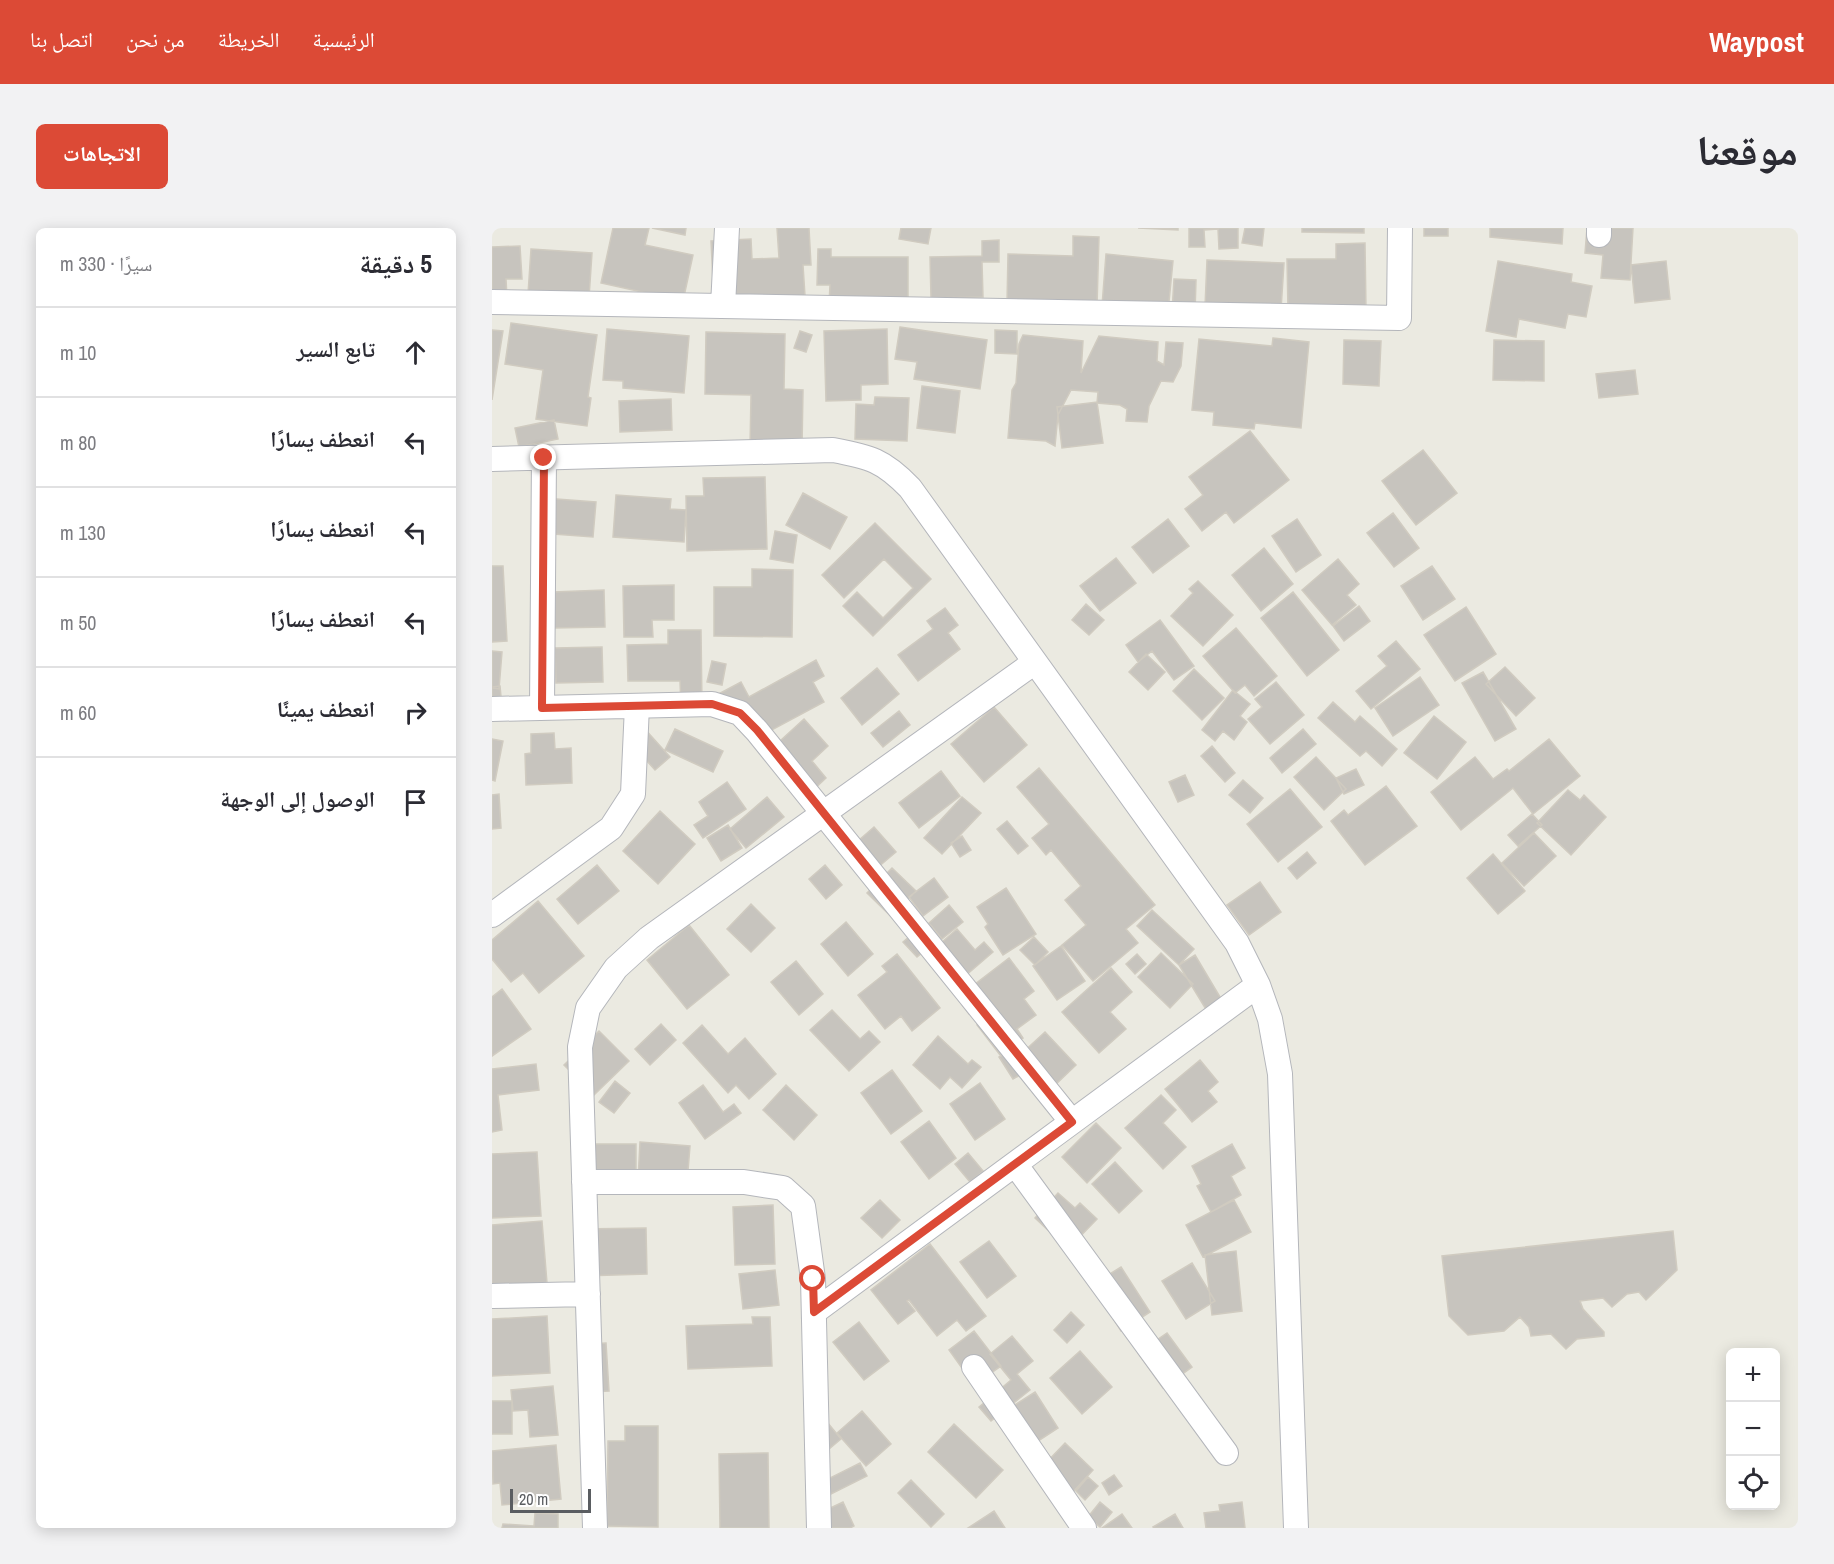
<!DOCTYPE html>
<html lang="ar">
<head>
<meta charset="utf-8">
<style>
  :root { --surface:#fff; --page:#f2f2f3; --text:#2b2b33; --muted:#7c7c81; --line:#e1e1e2; --accent:#dc4a36 }
  body { margin:0; font-family:"Archivo Narrow","Noto Naskh Arabic",sans-serif; background:var(--page); color:var(--text); direction:rtl }
  .controls { position:absolute; right:18px; bottom:18px; display:grid; overflow:hidden; border-radius:9px; box-shadow:0 3px 15px #0003 }
  .controls button { width:54px; height:54px; display:grid; place-items:center; padding:0; border:0; border-bottom:2px solid var(--line); background:var(--surface); color:var(--text); font:30px sans-serif }
  .scale { position:absolute; left:18px; bottom:15px; width:81px; box-sizing:border-box; padding-left:6px; border:3px solid #5a5d61; border-top:0; font-size:16px; line-height:21px; white-space:nowrap; color:#5a5d61; -webkit-text-stroke:4px #fff; paint-order:stroke }
  .stop { position:absolute; width:18px; height:18px; margin:-14px; border:4px solid #dc4a36; border-radius:50%; background:#fff }
  .stop.end { background:#dc4a36; border-color:#fff; box-shadow:0 2px 6px #0008 }
  .list { margin:0; padding:0; list-style:none }
  h2 { display:flex; justify-content:space-between; align-items:center; height:78px; margin:0; padding:0 24px; font-size:26px }
  h2 small { font-size:20px; font-weight:400; color:var(--muted) }
  .list li { display:grid; grid-template-columns:39px 1fr auto; gap:18px; align-items:center; box-sizing:border-box; height:90px; padding:0 24px; border-top:2px solid var(--line) }
  .list b { display:block; font-size:22px; white-space:nowrap }
  .list em { font-size:20px; font-style:normal; color:var(--muted) }
  .icon { flex:none; width:33px; height:33px; fill:none; stroke:currentColor; stroke-width:2; stroke-linecap:round; stroke-linejoin:round }
  .map { position:relative; flex:none; width:1306px; height:1300px; overflow:hidden; direction:ltr; border-radius:9px }
  header { display:flex; align-items:center; gap:36px; box-sizing:border-box; height:84px; padding:0 30px; background:var(--accent); color:#fff }
  header strong { font-size:28px }
  nav { display:flex; gap:33px; margin-inline-start:auto; font-size:21px }
  .intro { display:flex; align-items:center; justify-content:space-between; box-sizing:border-box; height:144px; padding:0 36px }
  h1 { margin:0; font-size:42px }
  .button { padding:15px 27px; border-radius:9px; background:var(--accent); color:#fff; font-size:21px; font-weight:700 }
  main { display:flex; gap:36px; padding:0 36px }
  aside { flex:1; background:var(--surface); border-radius:9px; box-shadow:0 3px 15px #0003 }
  .map>svg:first-child { display:block }
  .building { fill:#c7c4be; stroke:#d0cbc0; stroke-width:1.5 }
  .lines { fill:none; stroke-linecap:round; stroke-linejoin:round }
  .street-casing { stroke:#b4b6bb; stroke-width:26 }
  .street { stroke:#fff; stroke-width:24 }
  .route { stroke:#dc4a36; stroke-width:8 }
</style>
</head>
<body>
<header>
<strong>Waypost</strong>
<nav><a>الرئيسية</a><a>الخريطة</a><a>من نحن</a><a>اتصل بنا</a></nav>
</header>
<div class="intro"><h1>موقعنا</h1><a class="button">الاتجاهات</a></div>
<main>
<div class="map">
<svg width="1306" height="1300" viewBox="0 0 1306 1300">
  <rect width="100%" height="100%" fill="#ebeae1"/>
  <path class="building" d="M 121,0 L 157,0 L 153,17 L 201,27 L 191,73 L 109,55 Z
    M 160,0 L 194,0 L 193,7 Z
    M 285,0 L 317,0 L 319,37 L 311,37 L 313,68 L 222,74 L 219,13 L 259,11 L 260,31 L 287,30 Z
    M 409,0 L 439,0 L 436,16 L 407,11 Z
    M 646,0 L 686,0 L 686,2 Z
    M 697,0 L 746,0 L 746,20 L 727,21 L 726,1 L 712,2 L 713,19 L 697,19 Z
    M 753,0 L 772,0 L 770,18 L 750,15 Z
    M 810,0 L 872,0 L 872,5 L 810,4 Z
    M 932,0 L 956,0 L 956,8 L 932,8 Z
    M 998,0 L 1071,0 L 1070,16 L 998,9 Z
    M 1095,0 L 1141,0 L 1138,52 L 1109,50 L 1111,27 L 1093,25 Z
    M 581,8 L 607,9 L 605,78 L 515,75 L 516,26 L 581,28 Z
    M 507,12 L 507,34 L 490,34 L 491,69 L 439,70 L 438,29 L 490,28 L 490,13 Z
    M 873,15 L 874,82 L 796,82 L 795,31 L 844,31 L 844,16 Z
    M 28,18 L 30,51 L 14,51 L 15,70 L 0,70 L 0,19 Z
    M 39,21 L 100,25 L 97,70 L 36,66 Z
    M 326,21 L 339,21 L 339,29 L 416,29 L 416,77 L 337,77 L 338,57 L 325,57 Z
    M 614,26 L 681,33 L 676,84 L 610,78 Z
    M 715,32 L 792,35 L 789,82 L 713,79 Z
    M 1006,33 L 1080,46 L 1079,54 L 1100,58 L 1094,89 L 1076,86 L 1073,100 L 1027,91 L 1024,109 L 994,103 Z
    M 1174,33 L 1178,71 L 1143,75 L 1139,37 Z
    M 682,51 L 704,52 L 703,85 L 680,84 Z
    M 19,95 L 105,107 L 96,169 L 99,170 L 95,198 L 44,191 L 51,142 L 13,136 Z
    M 408,99 L 495,112 L 488,161 L 422,151 L 425,134 L 403,131 Z
    M 115,101 L 197,108 L 192,165 L 131,160 L 131,153 L 111,152 Z
    M 395,101 L 396,156 L 369,157 L 369,172 L 334,173 L 332,103 Z
    M 0,102 L 11,103 L 0,172 Z
    M 503,102 L 525,103 L 525,126 L 503,125 Z
    M 308,103 L 320,107 L 314,124 L 302,120 Z
    M 214,104 L 293,106 L 292,161 L 311,162 L 310,220 L 258,219 L 259,167 L 213,166 Z
    M 531,107 L 591,113 L 589,145 L 607,108 L 666,114 L 665,133 L 672,137 L 674,114 L 691,115 L 689,138 L 681,154 L 669,153 L 657,178 L 655,194 L 634,193 L 635,181 L 628,177 L 605,175 L 606,164 L 579,162 L 566,187 L 563,218 L 554,213 L 516,210 L 520,162 L 524,155 L 527,116 Z
    M 781,110 L 817,114 L 809,200 L 763,195 L 762,201 L 721,197 L 722,184 L 700,182 L 707,111 L 780,118 Z
    M 852,112 L 889,113 L 887,158 L 851,156 Z
    M 1002,112 L 1052,113 L 1052,153 L 1001,152 Z
    M 1143,142 L 1146,166 L 1107,170 L 1104,146 Z
    M 430,158 L 468,163 L 463,205 L 425,200 Z
    M 383,169 L 417,170 L 415,213 L 363,211 L 364,176 L 382,177 Z
    M 179,171 L 180,202 L 128,204 L 127,173 Z
    M 605,174 L 611,215 L 570,220 L 565,179 Z
    M 62,192 L 66,211 L 27,219 L 23,200 Z
    M 758,203 L 797,252 L 742,295 L 734,284 L 710,303 L 693,281 L 711,267 L 697,249 Z
    M 931,222 L 965,265 L 924,297 L 890,253 Z
    M 273,249 L 275,321 L 195,323 L 194,268 L 212,268 L 211,250 Z
    M 311,265 L 355,289 L 338,321 L 294,297 Z
    M 124,267 L 179,271 L 178,281 L 194,282 L 192,314 L 121,309 Z
    M 51,270 L 104,274 L 101,309 L 48,305 Z
    M 901,285 L 927,320 L 902,339 L 875,305 Z
    M 676,291 L 697,318 L 661,345 L 640,319 Z
    M 805,291 L 829,327 L 804,344 L 780,308 Z
    M 383,295 L 439,351 L 381,408 L 351,378 L 365,364 L 391,390 L 421,360 L 392,331 L 352,370 L 330,347 Z
    M 283,303 L 305,307 L 301,335 L 278,331 Z
    M 772,320 L 801,356 L 769,383 L 740,347 Z
    M 624,330 L 644,355 L 608,383 L 588,358 Z
    M 846,331 L 867,356 L 855,367 L 864,377 L 840,397 L 810,362 Z
    M 0,338 L 11,338 L 15,413 L 0,414 Z
    M 940,338 L 963,371 L 931,392 L 909,358 Z
    M 260,341 L 301,342 L 300,409 L 222,408 L 222,359 L 260,359 Z
    M 706,353 L 741,387 L 711,418 L 679,388 L 701,365 L 697,361 Z
    M 182,357 L 182,392 L 160,392 L 161,409 L 132,409 L 131,358 Z
    M 112,362 L 113,399 L 62,400 L 61,364 Z
    M 801,364 L 847,422 L 815,448 L 769,390 Z
    M 594,376 L 612,392 L 597,407 L 580,392 Z
    M 867,378 L 878,393 L 852,413 L 841,398 Z
    M 974,379 L 1004,426 L 963,453 L 932,407 Z
    M 453,380 L 466,397 L 456,405 L 468,421 L 426,453 L 406,427 L 441,401 L 435,393 Z
    M 668,392 L 702,438 L 682,452 L 660,423 L 646,434 L 634,417 Z
    M 744,400 L 785,448 L 762,468 L 753,457 L 743,465 L 711,428 Z
    M 176,402 L 209,402 L 210,477 L 189,478 L 188,453 L 136,453 L 135,417 L 176,416 Z
    M 904,413 L 928,441 L 879,481 L 864,463 L 895,438 L 886,428 Z
    M 110,419 L 111,454 L 64,455 L 63,420 Z
    M 0,423 L 10,424 L 7,461 L 0,460 Z
    M 654,426 L 673,444 L 656,462 L 637,444 Z
    M 324,432 L 332,448 L 321,454 L 332,474 L 263,511 L 247,482 L 219,470 L 249,454 L 257,469 Z
    M 220,433 L 234,436 L 230,457 L 215,454 Z
    M 1013,439 L 1043,470 L 1024,488 L 994,456 Z
    M 385,440 L 407,466 L 370,497 L 349,470 Z
    M 702,441 L 732,470 L 710,492 L 681,463 Z
    M 991,444 L 1024,501 L 1003,513 L 970,455 Z
    M 928,449 L 947,477 L 901,508 L 883,480 Z
    M 784,454 L 812,487 L 778,516 L 756,491 L 770,479 L 763,471 Z
    M 8,458 L 10,479 L 0,480 L 0,459 Z
    M 741,462 L 758,476 L 748,488 L 755,494 L 742,512 L 731,503 L 723,513 L 710,502 Z
    M 841,474 L 863,494 L 868,488 L 905,521 L 890,538 L 874,523 L 868,528 L 826,490 Z
    M 502,479 L 535,517 L 492,554 L 459,516 Z
    M 407,483 L 418,497 L 391,519 L 379,505 Z
    M 942,488 L 974,514 L 945,551 L 912,525 Z
    M 312,491 L 336,518 L 320,533 L 334,550 L 316,567 L 277,523 Z
    M 151,499 L 178,529 L 163,542 L 137,513 Z
    M 183,501 L 231,523 L 221,544 L 173,522 Z
    M 811,501 L 824,516 L 790,545 L 778,530 Z
    M 62,505 L 63,521 L 79,520 L 80,555 L 34,557 L 33,526 L 39,525 L 39,506 Z
    M 0,511 L 11,513 L 3,553 L 0,552 Z
    M 1057,511 L 1088,548 L 1041,586 L 1021,560 L 969,602 L 939,564 L 983,529 L 1001,551 L 1015,541 L 1017,543 Z
    M 720,518 L 743,545 L 733,554 L 709,528 Z
    M 824,529 L 854,561 L 832,582 L 802,549 Z
    M 547,540 L 663,677 L 634,701 L 646,715 L 601,753 L 570,717 L 594,697 L 573,672 L 589,658 L 559,622 L 554,627 L 540,610 L 557,596 L 525,559 Z
    M 864,541 L 872,557 L 852,566 L 844,550 Z
    M 449,543 L 468,568 L 427,600 L 407,575 Z
    M 693,547 L 702,567 L 686,574 L 677,554 Z
    M 751,552 L 771,570 L 758,585 L 737,567 Z
    M 235,554 L 254,581 L 211,610 L 202,597 L 216,588 L 207,574 Z
    M 894,558 L 925,598 L 873,637 L 839,593 L 852,582 L 856,587 Z
    M 798,561 L 830,599 L 786,634 L 755,596 Z
    M 1076,562 L 1088,572 L 1092,567 L 1114,589 L 1079,627 L 1045,595 Z
    M 7,566 L 9,600 L 0,601 L 0,567 Z
    M 275,569 L 292,589 L 254,620 L 238,601 Z
    M 470,569 L 489,585 L 450,626 L 432,610 Z
    M 168,583 L 203,616 L 166,656 L 131,623 Z
    M 1040,586 L 1050,597 L 1026,618 L 1016,607 Z
    M 515,593 L 536,618 L 526,626 L 505,601 Z
    M 236,597 L 250,620 L 229,633 L 215,610 Z
    M 382,599 L 404,624 L 372,651 L 351,626 Z
    M 1042,605 L 1064,628 L 1032,658 L 1010,635 Z
    M 470,608 L 479,622 L 468,629 L 459,615 Z
    M 815,624 L 824,635 L 805,651 L 796,640 Z
    M 1001,626 L 1033,663 L 1006,686 L 975,650 Z
    M 105,637 L 127,663 L 86,696 L 65,671 Z
    M 333,637 L 350,657 L 334,671 L 317,651 Z
    M 400,640 L 424,663 L 414,673 L 413,702 L 375,665 Z
    M 442,650 L 456,669 L 431,688 L 417,669 Z
    M 768,654 L 789,684 L 757,707 L 735,677 Z
    M 514,660 L 544,706 L 511,727 L 493,699 L 496,696 L 485,679 Z
    M 46,673 L 92,728 L 47,765 L 31,745 L 19,754 L 0,731 L 0,712 Z
    M 259,676 L 283,700 L 259,724 L 235,701 Z
    M 457,677 L 471,694 L 450,711 L 437,695 Z
    M 660,682 L 702,721 L 687,737 L 645,698 Z
    M 354,694 L 381,726 L 356,748 L 329,716 Z
    M 433,695 L 450,714 L 465,701 L 483,722 L 492,714 L 501,724 L 465,755 L 435,721 L 425,729 L 411,714 Z
    M 197,697 L 237,747 L 195,781 L 155,732 Z
    M 542,709 L 556,724 L 543,737 L 528,722 Z
    M 569,718 L 593,753 L 565,772 L 541,738 Z
    M 669,725 L 701,756 L 678,780 L 646,749 Z
    M 405,726 L 448,780 L 420,803 L 409,788 L 393,801 L 366,767 L 395,744 L 390,738 Z
    M 645,726 L 654,736 L 643,746 L 634,736 Z
    M 703,727 L 731,774 L 715,783 L 687,737 Z
    M 517,730 L 542,763 L 532,771 L 544,787 L 525,801 L 531,810 L 508,827 L 485,797 L 502,784 L 494,773 L 477,786 L 465,770 Z
    M 304,733 L 331,766 L 307,787 L 279,754 Z
    M 619,740 L 640,764 L 618,784 L 634,801 L 607,825 L 570,784 Z
    M 10,761 L 39,801 L 0,828 L 0,769 Z
    M 340,782 L 368,811 L 377,803 L 388,814 L 357,843 L 318,802 Z
    M 169,796 L 184,812 L 158,837 L 143,821 Z
    M 210,797 L 236,826 L 253,810 L 284,846 L 257,871 L 244,857 L 236,865 L 191,815 Z
    M 107,803 L 137,833 L 102,867 L 72,837 Z
    M 553,804 L 584,837 L 559,861 L 528,827 Z
    M 446,808 L 476,836 L 480,832 L 489,839 L 470,860 L 458,849 L 448,861 L 421,837 Z
    M 516,824 L 530,846 L 521,851 L 507,829 Z
    M 708,832 L 726,854 L 716,863 L 725,874 L 700,894 L 673,861 Z
    M 44,836 L 47,862 L 6,867 L 10,902 L 0,904 L 0,841 Z
    M 400,842 L 430,883 L 399,906 L 369,865 Z
    M 123,853 L 138,865 L 122,885 L 107,874 Z
    M 488,855 L 513,891 L 483,912 L 458,876 Z
    M 211,857 L 231,884 L 242,876 L 249,885 L 213,911 L 187,875 Z
    M 294,857 L 325,887 L 302,912 L 271,882 Z
    M 669,867 L 684,882 L 671,895 L 694,919 L 671,941 L 633,900 Z
    M 437,893 L 464,930 L 437,951 L 409,914 Z
    M 604,895 L 629,920 L 595,955 L 570,929 Z
    M 148,914 L 198,918 L 195,955 L 146,952 Z
    M 82,916 L 144,916 L 144,957 L 83,958 Z
    M 740,916 L 753,940 L 739,948 L 749,967 L 719,984 L 705,958 L 709,956 L 700,938 Z
    M 45,924 L 49,988 L 0,990 L 0,926 Z
    M 476,925 L 491,943 L 478,954 L 463,936 Z
    M 623,934 L 650,963 L 627,985 L 600,956 Z
    M 566,965 L 583,980 L 588,975 L 605,991 L 576,1021 L 543,990 Z
    M 388,972 L 408,992 L 390,1010 L 369,990 Z
    M 742,972 L 759,1004 L 711,1029 L 694,997 Z
    M 281,977 L 283,1036 L 243,1037 L 241,979 Z
    M 50,993 L 55,1055 L 0,1059 L 0,997 Z
    M 154,1000 L 155,1046 L 91,1048 L 90,1001 Z
    M 1181,1003 L 1185,1042 L 1154,1072 L 1147,1064 L 1135,1066 L 1120,1079 L 1111,1070 L 1088,1073 L 1091,1081 L 1112,1104 L 1112,1108 L 1085,1111 L 1074,1121 L 1059,1106 L 1039,1108 L 1037,1099 L 1028,1089 L 1012,1103 L 976,1107 L 957,1088 L 950,1028 Z
    M 497,1013 L 524,1048 L 495,1070 L 468,1034 Z
    M 438,1016 L 494,1088 L 474,1103 L 465,1092 L 445,1108 L 417,1072 L 415,1073 L 423,1083 L 406,1096 L 379,1062 Z
    M 744,1023 L 750,1083 L 720,1087 L 713,1027 Z
    M 700,1035 L 723,1073 L 694,1091 L 670,1053 Z
    M 629,1039 L 658,1084 L 629,1103 L 600,1057 Z
    M 283,1042 L 287,1077 L 251,1081 L 247,1046 Z
    M 579,1084 L 592,1097 L 575,1115 L 562,1102 Z
    M 55,1088 L 58,1145 L 0,1148 L 0,1091 Z
    M 260,1089 L 278,1089 L 280,1138 L 196,1141 L 194,1098 L 261,1096 Z
    M 367,1094 L 397,1133 L 372,1152 L 341,1114 Z
    M 482,1103 L 509,1138 L 482,1157 L 457,1122 Z
    M 675,1105 L 700,1139 L 671,1160 L 646,1125 Z
    M 520,1108 L 541,1133 L 525,1146 L 538,1162 L 499,1193 L 487,1179 L 519,1152 L 498,1126 Z
    M 114,1115 L 117,1163 L 100,1164 L 97,1116 Z
    M 588,1123 L 620,1159 L 590,1186 L 558,1150 Z
    M 61,1158 L 66,1207 L 38,1209 L 36,1182 L 21,1183 L 19,1162 Z
    M 543,1164 L 566,1200 L 537,1219 L 513,1183 Z
    M 0,1173 L 20,1173 L 20,1206 L 0,1206 Z
    M 370,1183 L 399,1216 L 374,1238 L 345,1205 Z
    M 335,1194 L 349,1211 L 330,1227 Z
    M 462,1196 L 511,1242 L 484,1270 L 436,1224 Z
    M 133,1198 L 166,1198 L 166,1299 L 115,1298 L 116,1213 L 133,1213 Z
    M 573,1215 L 601,1242 L 581,1264 L 552,1237 Z
    M 64,1217 L 69,1271 L 10,1277 L 8,1255 L 1,1256 L 0,1223 Z
    M 276,1225 L 277,1300 L 228,1300 L 227,1226 Z
    M 368,1235 L 375,1248 L 335,1268 L 328,1255 Z
    M 622,1247 L 630,1258 L 617,1267 L 610,1255 Z
    M 596,1249 L 606,1258 L 593,1272 L 584,1263 Z
    M 419,1252 L 452,1286 L 439,1299 L 406,1265 Z
    M 351,1274 L 362,1298 L 358,1300 L 325,1300 L 319,1289 Z
    M 608,1274 L 620,1284 L 608,1299 L 596,1289 Z
    M 750,1274 L 753,1300 L 714,1300 L 712,1285 L 728,1283 L 727,1277 Z
    M 502,1283 L 513,1300 L 476,1300 Z
    M 43,1285 L 66,1286 L 66,1300 L 10,1300 L 11,1296 L 42,1298 Z
    M 630,1286 L 640,1300 L 610,1300 Z
    M 683,1286 L 691,1300 L 662,1300 L 661,1299 Z"/>
  <g class="lines">
    <defs>
      <path id="street" d="M 1107,0 L 1107,7
        M 0,74 L 907,90 L 908,0
        M 231,78 L 235,0
        M 0,231 L 341,222 C 378,229 391,232 418,260 L 745,715 L 766,757 L 778,791 L 788,846 L 804,1300
        M 50,480 L 52,230
        M 0,481 L 220,476 L 248,485 L 265,503 L 580,894
        M 0,687 L 119,600 L 141,566 L 145,478
        M 523,936 L 734,1225
        M 92,954 L 252,954 L 291,960 L 311,978 L 321,1051 L 327,1300
        M 0,1068 L 96,1066
        M 322,1084 L 766,757
        M 482,1139 L 592,1300
        M 103,1300 L 88,819 L 96,780 L 124,740 L 157,710 L 543,434"/>
    </defs>
    <use href="#street" class="street-casing"/>
    <use href="#street" class="street"/>
  </g>
  <g class="lines">
    <path class="route" d="M 52,230 L 50,480 L 220,476 L 248,485 L 265,502 L 580,894 L 322,1084 L 321,1051"/>
  </g>
</svg>
<div class="controls">
<button>+</button>
<button>−</button>
<button><svg class="icon" aria-label="locate" viewBox="0 0 24 24"><circle cx="12" cy="12" r="6"/><path d="M12 2v4M12 18v4M2 12h4M18 12h4"/></svg></button>
</div>
<div class="scale">20 m</div>
<div class="stop" style="left:321px;top:1051px"></div>
<div class="stop end" style="left:52px;top:230px"></div>
</div>
<aside>
<h2>5 دقيقة<small>سيرًا · 330 m</small></h2>
<ul class="list">
<li><svg class="icon" aria-label="ahead" viewBox="0 0 24 24"><path d="M12 20V5M6 11l6-6 6 6"/></svg><div><b>تابع السير</b></div><em>10 m</em></li>
<li><svg class="icon" aria-label="left" viewBox="0 0 24 24"><path d="M17 20v-9H6M10 6l-5 5 5 5"/></svg><div><b>انعطف يسارًا</b></div><em>80 m</em></li>
<li><svg class="icon" aria-label="left" viewBox="0 0 24 24"><path d="M17 20v-9H6M10 6l-5 5 5 5"/></svg><div><b>انعطف يسارًا</b></div><em>130 m</em></li>
<li><svg class="icon" aria-label="left" viewBox="0 0 24 24"><path d="M17 20v-9H6M10 6l-5 5 5 5"/></svg><div><b>انعطف يسارًا</b></div><em>50 m</em></li>
<li><svg class="icon" aria-label="right" viewBox="0 0 24 24"><path d="M7 20v-9h11M14 6l5 5-5 5"/></svg><div><b>انعطف يمينًا</b></div><em>60 m</em></li>
<li><svg class="icon" aria-label="arrive" viewBox="0 0 24 24"><path d="M6 21V4h12l-3 4 3 4H6"/></svg><div><b>الوصول إلى الوجهة</b></div></li>
</ul>
</aside>
</main>
</body>
</html>
